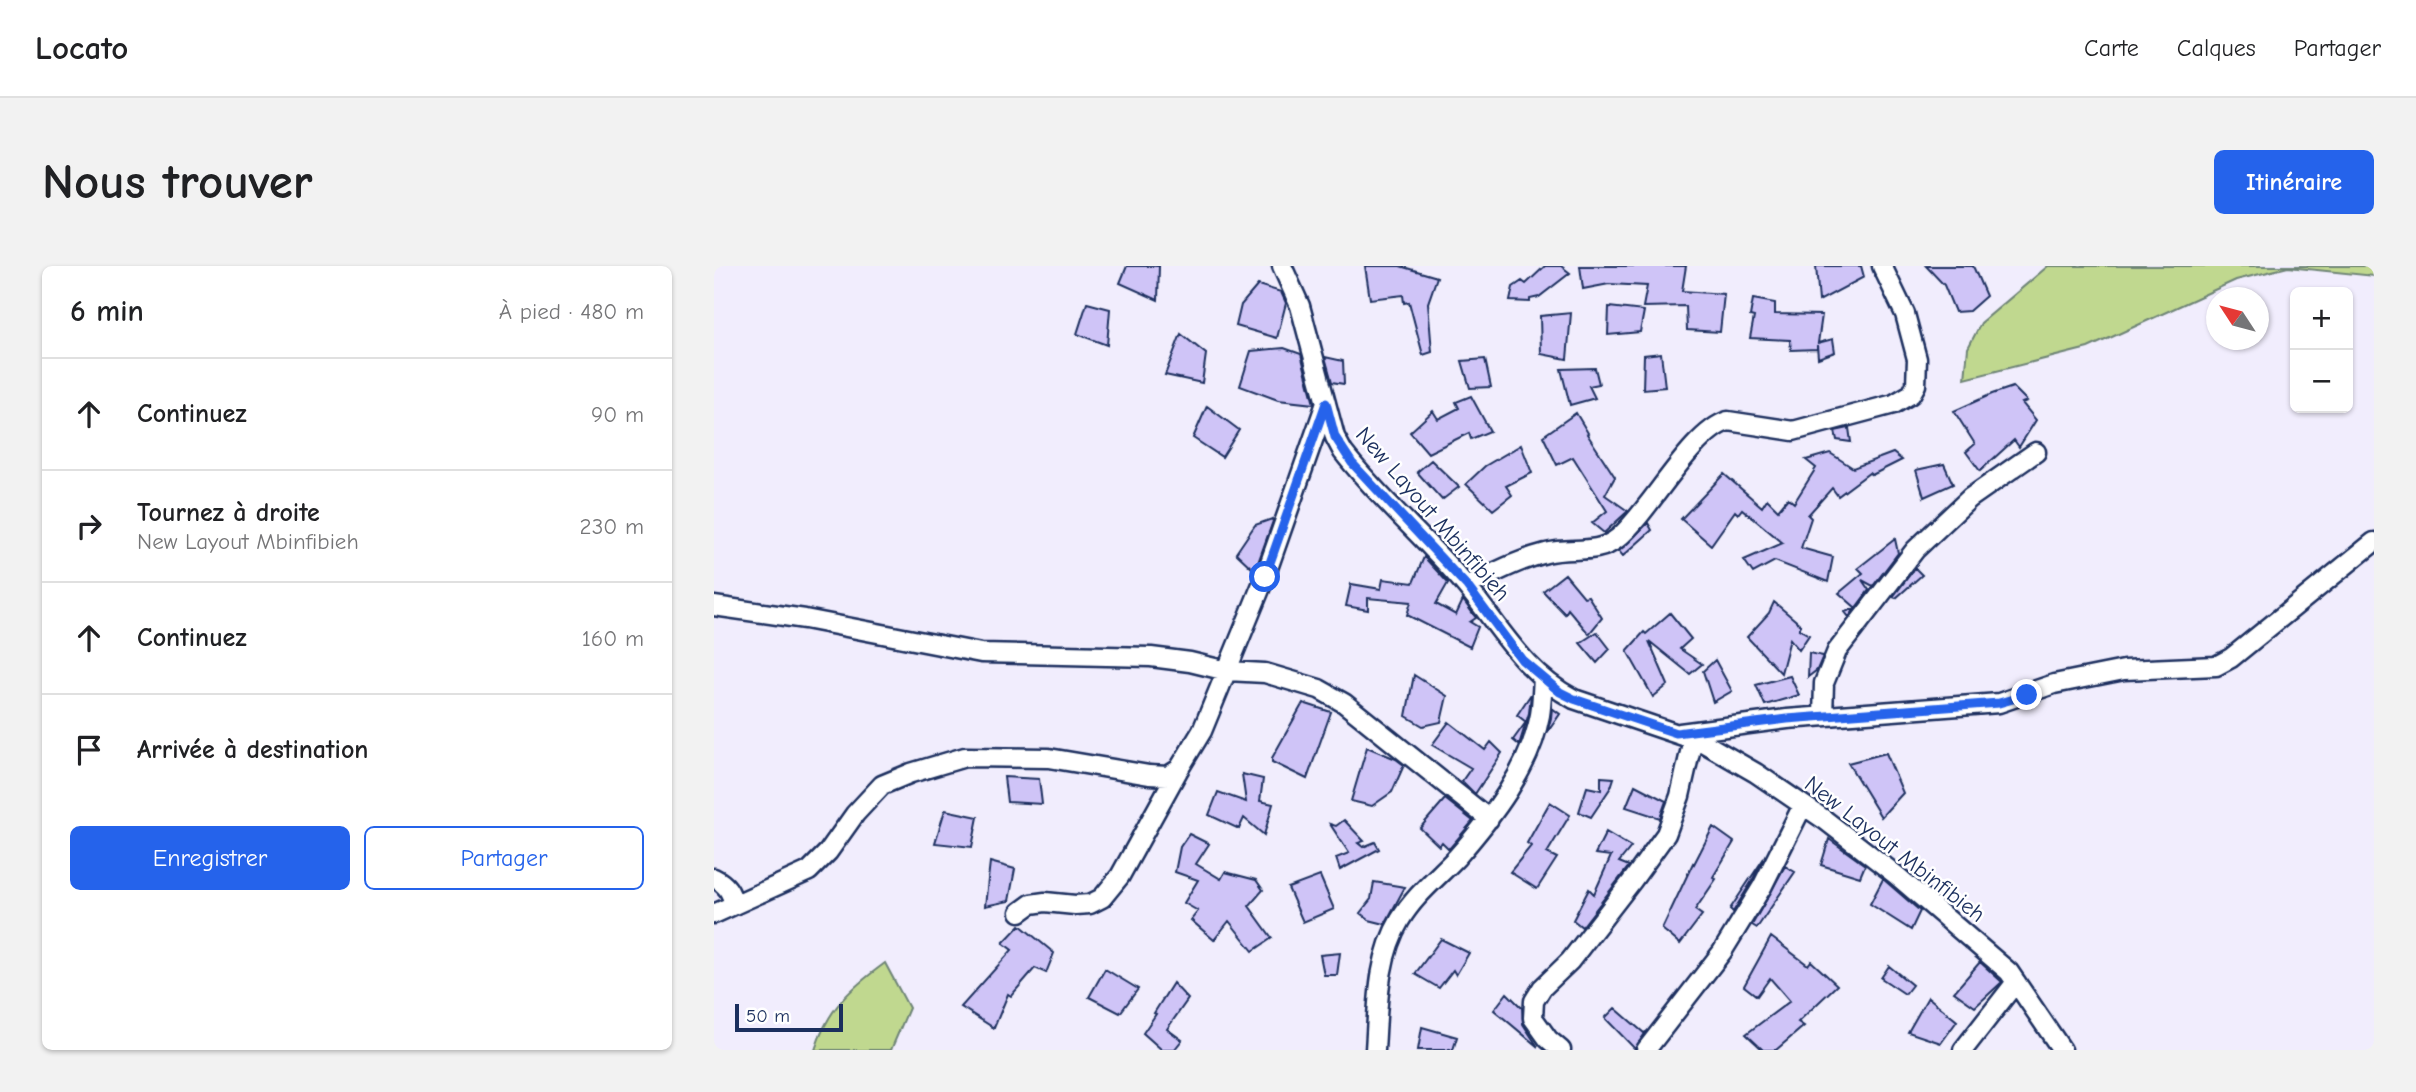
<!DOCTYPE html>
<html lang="fr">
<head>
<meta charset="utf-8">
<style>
  :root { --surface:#fff; --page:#f2f2f2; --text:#202124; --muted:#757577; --line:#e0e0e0; --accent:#2563eb }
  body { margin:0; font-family:"Comic Neue",sans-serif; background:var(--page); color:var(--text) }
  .controls { position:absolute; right:21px; top:21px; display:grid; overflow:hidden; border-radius:10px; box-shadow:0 2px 5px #0004 }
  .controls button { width:63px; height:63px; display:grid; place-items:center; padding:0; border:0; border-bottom:2px solid var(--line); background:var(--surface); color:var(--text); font:35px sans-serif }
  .compass { position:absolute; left:1492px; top:21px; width:63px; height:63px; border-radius:50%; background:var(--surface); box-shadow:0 2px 5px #0004; rotate:306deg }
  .scale { position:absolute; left:21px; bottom:18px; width:108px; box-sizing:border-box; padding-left:7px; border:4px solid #1b2f5e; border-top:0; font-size:19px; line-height:24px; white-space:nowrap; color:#1b2f5e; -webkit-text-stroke:5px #fff; paint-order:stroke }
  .stop { position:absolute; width:21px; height:21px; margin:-16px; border:5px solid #2563eb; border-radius:50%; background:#fff }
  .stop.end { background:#2563eb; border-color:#fff; box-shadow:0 2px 7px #0008 }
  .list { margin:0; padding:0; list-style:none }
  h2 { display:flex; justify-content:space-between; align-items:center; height:91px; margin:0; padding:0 28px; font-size:30px }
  h2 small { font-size:23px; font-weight:400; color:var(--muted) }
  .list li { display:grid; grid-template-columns:46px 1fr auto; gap:21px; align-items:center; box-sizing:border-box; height:112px; padding:0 28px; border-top:2px solid var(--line) }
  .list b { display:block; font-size:26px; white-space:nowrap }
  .list p { margin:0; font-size:23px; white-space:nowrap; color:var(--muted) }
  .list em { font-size:23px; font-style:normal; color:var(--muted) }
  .actions { display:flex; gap:14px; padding:21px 28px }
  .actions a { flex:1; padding:16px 0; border:2px solid var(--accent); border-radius:10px; text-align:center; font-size:24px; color:var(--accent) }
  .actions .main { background:var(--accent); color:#fff }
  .icon { flex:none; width:38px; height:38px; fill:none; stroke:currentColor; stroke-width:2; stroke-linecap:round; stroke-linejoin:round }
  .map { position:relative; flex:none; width:1660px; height:784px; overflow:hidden; border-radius:10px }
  header { display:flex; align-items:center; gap:42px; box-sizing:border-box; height:98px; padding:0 35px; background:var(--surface); border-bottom:2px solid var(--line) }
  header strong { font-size:33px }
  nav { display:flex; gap:38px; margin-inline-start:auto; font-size:24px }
  .intro { display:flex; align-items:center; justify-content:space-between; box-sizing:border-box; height:168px; padding:0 42px }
  h1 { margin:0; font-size:49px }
  .button { padding:18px 32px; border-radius:10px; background:var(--accent); color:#fff; font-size:24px; font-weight:700 }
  main { display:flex; gap:42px; padding:0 42px }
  aside { flex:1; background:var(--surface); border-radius:10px; box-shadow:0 2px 5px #0004 }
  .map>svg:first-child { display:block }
  .green { fill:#c0d88f; stroke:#6e8476; stroke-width:2 }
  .building { fill:#cfc4f7; stroke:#1b2f5e; stroke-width:2 }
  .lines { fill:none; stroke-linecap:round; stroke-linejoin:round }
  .street-casing { stroke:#1b2f5e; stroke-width:23 }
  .street { stroke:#fff; stroke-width:18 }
  .route { stroke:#2563eb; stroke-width:9 }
  .labels { text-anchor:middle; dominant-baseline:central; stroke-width:5; stroke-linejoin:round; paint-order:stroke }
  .street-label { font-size:23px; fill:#1b2f5e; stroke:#fff }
</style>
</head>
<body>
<header>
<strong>Locato</strong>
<nav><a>Carte</a><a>Calques</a><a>Partager</a></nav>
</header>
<div class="intro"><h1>Nous trouver</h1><a class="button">Itinéraire</a></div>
<main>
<aside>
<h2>6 min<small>À pied · 480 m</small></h2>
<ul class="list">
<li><svg class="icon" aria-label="ahead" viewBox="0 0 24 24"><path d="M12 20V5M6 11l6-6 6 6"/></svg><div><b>Continuez</b></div><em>90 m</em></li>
<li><svg class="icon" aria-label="right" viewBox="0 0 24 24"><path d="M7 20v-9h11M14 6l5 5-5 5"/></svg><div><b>Tournez à droite</b><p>New Layout Mbinfibieh</p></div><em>230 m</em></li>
<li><svg class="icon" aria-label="ahead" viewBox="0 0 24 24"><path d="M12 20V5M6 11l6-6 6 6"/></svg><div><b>Continuez</b></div><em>160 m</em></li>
<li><svg class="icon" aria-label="arrive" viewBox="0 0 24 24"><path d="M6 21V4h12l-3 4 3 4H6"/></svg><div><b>Arrivée à destination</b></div></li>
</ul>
<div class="actions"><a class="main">Enregistrer</a><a>Partager</a></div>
</aside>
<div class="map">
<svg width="1660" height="784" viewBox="0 0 1660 784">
  <rect width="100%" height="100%" fill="#f1edfd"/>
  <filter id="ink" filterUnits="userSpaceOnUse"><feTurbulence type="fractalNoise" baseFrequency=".0143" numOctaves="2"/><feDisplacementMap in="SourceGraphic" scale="14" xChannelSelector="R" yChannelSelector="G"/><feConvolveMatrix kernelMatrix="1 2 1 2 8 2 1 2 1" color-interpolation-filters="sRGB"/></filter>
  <g filter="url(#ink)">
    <path class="green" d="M 1334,0 L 1660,0 L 1660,10 L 1574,1 L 1522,14 L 1374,82 L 1251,113 L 1254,82 L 1267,57 Z
      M 171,697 L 195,742 L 177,784 L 101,784 C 114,742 137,722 171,697 Z"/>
    <path class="building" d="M 413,0 L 445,0 L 444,34 L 406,17 Z
      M 651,0 L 686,0 L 723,11 L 714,37 L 718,86 L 709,89 L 695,36 L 690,37 L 689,29 L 656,33 Z
      M 831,0 L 847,0 L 856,7 L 825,31 L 816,33 L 816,36 L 796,35 L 799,21 L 808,15 L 812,18 Z
      M 866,0 L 972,0 L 968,25 L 1010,28 L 1006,66 L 973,64 L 972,40 L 929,41 L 933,20 L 895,18 L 869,23 Z
      M 1102,0 L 1147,0 L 1150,11 L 1105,35 Z
      M 1212,0 L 1259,0 L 1272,30 L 1255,45 L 1241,46 L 1230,19 Z
      M 544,19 L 567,26 L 572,37 L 563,72 L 522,60 L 527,39 Z
      M 1039,33 L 1061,37 L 1061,48 L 1108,49 L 1104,77 L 1119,73 L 1121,86 L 1104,92 L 1103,79 L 1103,83 L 1077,84 L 1076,74 L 1036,72 L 1040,51 L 1036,50 Z
      M 373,37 L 396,43 L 393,79 L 363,68 Z
      M 895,41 L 930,45 L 926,66 L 894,69 Z
      M 857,47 L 853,93 L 827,88 L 826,50 Z
      M 467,68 L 492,88 L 488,117 L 451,109 Z
      M 570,82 L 587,88 L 600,138 L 564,134 L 526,120 L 537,85 Z
      M 947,87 L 951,121 L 929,123 L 930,89 Z
      M 611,91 L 629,95 L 630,118 L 618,116 Z
      M 771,93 L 777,121 L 756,122 L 748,95 Z
      M 881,102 L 885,118 L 875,120 L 881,132 L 856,139 L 847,103 Z
      M 1299,121 L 1313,135 L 1308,137 L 1322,154 L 1305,181 L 1300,174 L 1266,205 L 1252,186 L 1261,178 L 1240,145 L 1278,128 Z
      M 757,130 L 776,165 L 757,173 L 755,167 L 714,187 L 696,166 L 719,145 L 724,153 L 745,142 L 742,136 Z
      M 493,140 L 525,164 L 508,191 L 479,172 Z
      M 862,147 L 874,167 L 873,168 L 901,211 L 891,229 L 914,245 L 890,267 L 878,257 L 893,245 L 859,191 L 843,199 L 829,170 Z
      M 1135,162 L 1137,176 L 1123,174 L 1121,165 Z
      M 807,179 L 818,207 L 792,220 L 798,229 L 779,244 L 752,218 L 771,200 Z
      M 1116,187 L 1139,202 L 1179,187 L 1188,194 L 1158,209 L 1155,207 L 1124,230 L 1118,222 L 1094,249 L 1097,252 L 1087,282 L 1119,291 L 1114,316 L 1061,295 L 1039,307 L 1030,294 L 1069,277 L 1028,243 L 1024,248 L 1021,245 L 997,279 L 967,253 L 1010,208 L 1048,241 L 1053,233 L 1064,244 L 1074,232 L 1080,237 L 1102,202 L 1092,194 Z
      M 717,194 L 745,221 L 728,234 L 703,206 Z
      M 1230,198 L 1239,218 L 1210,231 L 1202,204 Z
      M 558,253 L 559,255 L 541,305 L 522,287 L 541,259 Z
      M 934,257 L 938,264 L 909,290 L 905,285 Z
      M 1181,273 L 1184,287 L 1159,320 L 1148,314 L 1155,324 L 1135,351 L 1131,346 L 1142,342 L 1125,327 L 1149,307 L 1144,302 Z
      M 710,291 L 734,317 L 722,338 L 742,349 L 749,334 L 762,352 L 756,356 L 764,361 L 756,381 L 693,349 L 697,336 L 654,332 L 654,344 L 632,340 L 637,318 L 667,323 L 669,313 L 699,317 Z
      M 1201,302 L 1208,309 L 1182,332 L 1179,331 Z
      M 851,308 L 870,331 L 874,330 L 888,352 L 875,368 L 854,343 L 851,348 L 829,325 Z
      M 1060,336 L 1087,359 L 1085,363 L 1095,369 L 1085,384 L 1076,373 L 1067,407 L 1033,371 L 1055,347 Z
      M 956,347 L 977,373 L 966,383 L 988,398 L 976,408 L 935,375 L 954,419 L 939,431 L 913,385 L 930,366 L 932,368 Z
      M 883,366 L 896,383 L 883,397 L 866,377 Z
      M 1095,387 L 1109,390 L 1103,404 L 1094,411 Z
      M 1001,394 L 1018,425 L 999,436 L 989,405 Z
      M 700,409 L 733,430 L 727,456 L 709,460 L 692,450 Z
      M 1076,410 L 1085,429 L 1051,439 L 1042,419 Z
      M 817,428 L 815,447 L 805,479 L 799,474 L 812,456 L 803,449 Z
      M 589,437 L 617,446 L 593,513 L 558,496 L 558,492 Z
      M 838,442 L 846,448 L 833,467 L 837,452 Z
      M 735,456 L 771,484 L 777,476 L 788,487 L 761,528 L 748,515 L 757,502 L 718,479 Z
      M 653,481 L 682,493 L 690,499 L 678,526 L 658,540 L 637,535 Z
      M 1172,487 L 1189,527 L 1167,551 L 1134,497 Z
      M 528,508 L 549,513 L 546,535 L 559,538 L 550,569 L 530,552 L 525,563 L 495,549 L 504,526 L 532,536 Z
      M 290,511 L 325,513 L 328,538 L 293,536 Z
      M 887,511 L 900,512 L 897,521 L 877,551 L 865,546 L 873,521 L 887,524 Z
      M 921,519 L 952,535 L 946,552 L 912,541 Z
      M 731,533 L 759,555 L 735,583 L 728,576 L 725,580 L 706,562 Z
      M 836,536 L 856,549 L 833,587 L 843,592 L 823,623 L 796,606 L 817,580 L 813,577 Z
      M 231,544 L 264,551 L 258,581 L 221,577 Z
      M 630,554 L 650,575 L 644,577 L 649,581 L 661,576 L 665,583 L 626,604 L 622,592 L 635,587 L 616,558 L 622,560 Z
      M 999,561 L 1020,576 L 999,611 L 1002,613 L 981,644 L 988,649 L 966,678 L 948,663 L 979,597 L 980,598 Z
      M 892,566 L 917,581 L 905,596 L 915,600 L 868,661 L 859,654 L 875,623 L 880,628 L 897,590 L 881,588 Z
      M 475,568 L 495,578 L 482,598 L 507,613 L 511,606 L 542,614 L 549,624 L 535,640 L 558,672 L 539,685 L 515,655 L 500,674 L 477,654 L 484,645 L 470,637 L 484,614 L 461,606 L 466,581 Z
      M 1115,573 L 1151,599 L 1146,611 L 1107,599 Z
      M 1050,592 L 1038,615 L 1019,646 L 1016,643 Z
      M 276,596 L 301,603 L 295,635 L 271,640 Z
      M 1071,600 L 1081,606 L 1043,662 L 1038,659 Z
      M 606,610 L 620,643 L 589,656 L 574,622 Z
      M 1169,613 L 1206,645 L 1197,664 L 1156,638 Z
      M 660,616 L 691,621 L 671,658 L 655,654 L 646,647 L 657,633 Z
      M 306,659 L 340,687 L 332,707 L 321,702 L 297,730 L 294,728 L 280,762 L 247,741 L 298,684 L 289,677 Z
      M 1057,671 L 1094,699 L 1097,695 L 1123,719 L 1084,756 L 1090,760 L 1062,784 L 1049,784 L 1032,768 L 1076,735 L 1056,712 L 1043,730 L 1030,720 Z
      M 727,673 L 755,687 L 742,709 L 739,704 L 725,722 L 701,708 Z
      M 626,687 L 623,709 L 610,709 L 606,689 Z
      M 1266,696 L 1288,716 L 1261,741 L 1240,726 Z
      M 1175,700 L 1198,719 L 1191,728 L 1167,712 Z
      M 391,703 L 424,723 L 406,747 L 375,731 Z
      M 459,717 L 474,733 L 453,763 L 468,774 L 460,784 L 448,784 L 429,767 L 442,748 L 440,747 Z
      M 793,727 L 808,742 L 809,758 L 824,781 L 780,744 Z
      M 1214,731 L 1243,755 L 1227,777 L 1194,766 Z
      M 901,742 L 930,767 L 932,766 L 921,783 L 891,752 Z
      M 708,761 L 743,771 L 739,784 L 704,784 Z"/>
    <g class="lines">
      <defs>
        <path id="street" d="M 568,0 L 586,40 L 621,171 L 629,186 C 666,234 714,274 753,321 C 787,362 810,407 860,433 L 990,477 L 1042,507 L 1111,554 L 1182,609 L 1295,706 L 1348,784
          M 753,320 C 778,308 804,294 832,287 C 857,280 882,290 904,272 C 936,246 977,166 1014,155 L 1079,165 L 1180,138 L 1197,128 L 1202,119 L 1203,93 L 1191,48 L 1168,0
          M 0,340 L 91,353 L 267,387 L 437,391 L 476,396 L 513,405 L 551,407 L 605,423 L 630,437 L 775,553
          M 1109,450 L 1110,417 L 1123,385 L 1201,284 L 1256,232 L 1322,186
          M 966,467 L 1073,453 L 1285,437 L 1340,418 L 1410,404 L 1502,400 L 1517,392 L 1660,276
          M 0,612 C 12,618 17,625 20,639
          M 306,646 L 317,638 L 331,636 L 361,639 L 376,638 L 388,632 L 406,610 L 465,503 L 488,465 L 551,311 L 612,137
          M 0,648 L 95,605 L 114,586 L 141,548 L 168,519 L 197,507 L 251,491 L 335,492 L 435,509 L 454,510 L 465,503
          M 661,784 C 664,741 663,692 686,654 C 701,629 723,612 743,591 C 778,551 816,503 826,449 C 828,437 828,424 829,412
          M 847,784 L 834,773 L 819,752 L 820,735 L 828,722 L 856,695 L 918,615 L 952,568 L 966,530 L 979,473
          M 932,784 L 1008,686 L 1048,621 L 1089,539
          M 1249,784 L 1302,716"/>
      </defs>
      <use href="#street" class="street-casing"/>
      <use href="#street" class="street"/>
    </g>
  </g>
  <g class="lines" filter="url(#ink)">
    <path class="route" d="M 551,311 L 612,137 L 621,171 L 638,197 L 753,320 L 808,394 L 846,426 L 860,433 L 962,467 L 1073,453 L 1285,437 L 1313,429"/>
  </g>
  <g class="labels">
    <g class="street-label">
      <text transform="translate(719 248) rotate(49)">New Layout Mbinfibieh</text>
      <text transform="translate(1181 583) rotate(38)">New Layout Mbinfibieh</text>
    </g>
  </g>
</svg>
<div class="controls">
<button>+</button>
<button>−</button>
</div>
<svg class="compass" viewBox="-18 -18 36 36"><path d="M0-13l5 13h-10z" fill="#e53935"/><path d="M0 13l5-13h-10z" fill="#757577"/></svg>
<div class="scale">50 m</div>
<div class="stop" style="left:551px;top:311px"></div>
<div class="stop end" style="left:1313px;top:429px"></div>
</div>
</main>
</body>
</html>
